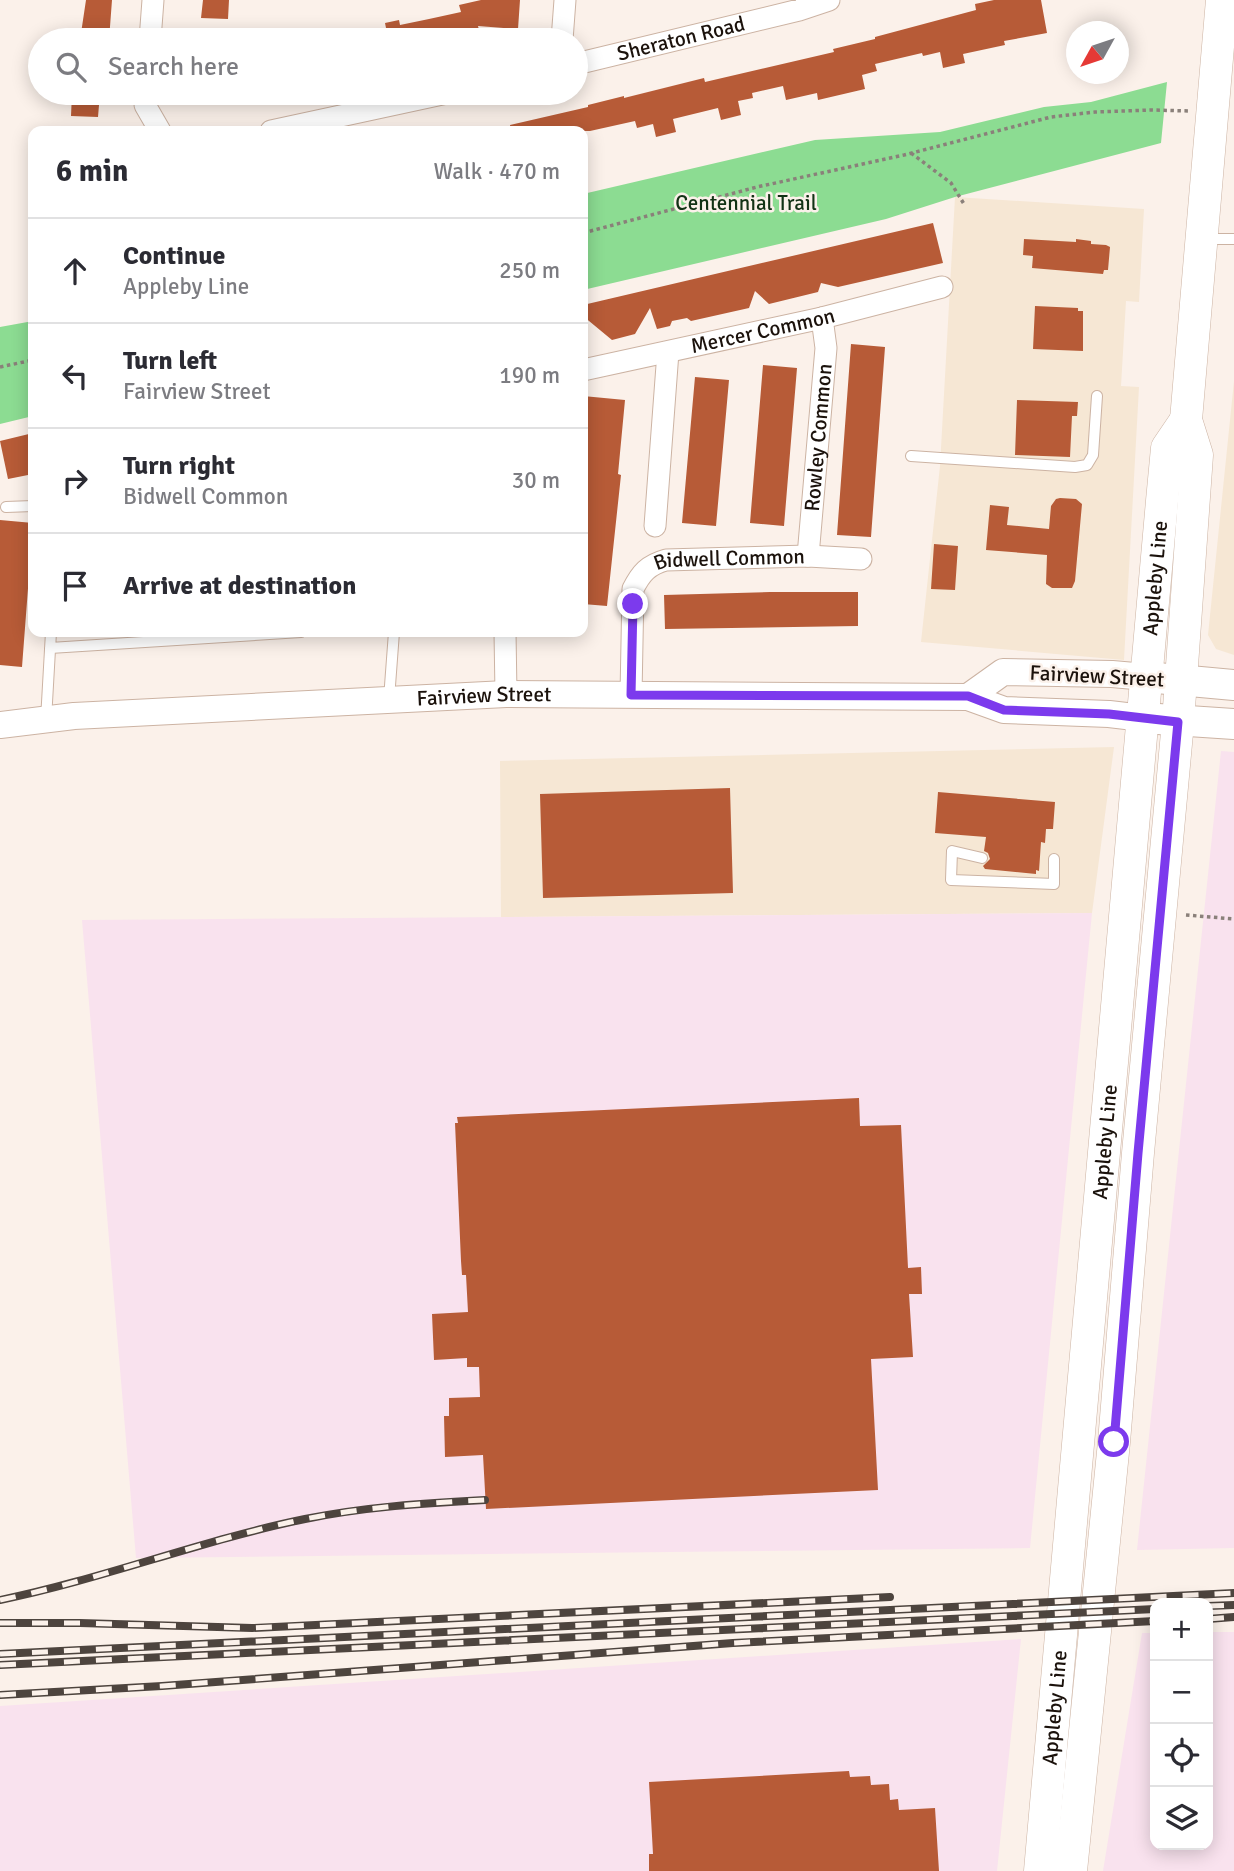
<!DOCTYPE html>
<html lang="en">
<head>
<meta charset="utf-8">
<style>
  :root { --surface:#fff; --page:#f2f2f3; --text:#2b2b33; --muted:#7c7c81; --line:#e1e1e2 }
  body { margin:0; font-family:Signika,sans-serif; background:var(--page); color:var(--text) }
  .controls { position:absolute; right:21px; bottom:21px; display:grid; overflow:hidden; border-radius:14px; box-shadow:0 4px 18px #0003 }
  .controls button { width:63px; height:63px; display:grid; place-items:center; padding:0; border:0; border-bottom:2px solid var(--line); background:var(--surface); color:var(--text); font:35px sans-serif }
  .compass { position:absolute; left:1066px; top:21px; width:63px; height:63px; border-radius:50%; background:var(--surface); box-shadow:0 4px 18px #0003; rotate:230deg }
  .stop { position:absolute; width:21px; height:21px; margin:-16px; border:5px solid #7c3aed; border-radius:50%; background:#fff }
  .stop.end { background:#7c3aed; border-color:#fff; box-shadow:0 2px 7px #0008 }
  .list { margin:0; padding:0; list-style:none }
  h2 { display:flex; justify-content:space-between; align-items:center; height:91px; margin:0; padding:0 28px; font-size:30px }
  h2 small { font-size:23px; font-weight:400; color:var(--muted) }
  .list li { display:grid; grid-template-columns:46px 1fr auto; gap:21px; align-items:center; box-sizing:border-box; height:105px; padding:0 28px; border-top:2px solid var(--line) }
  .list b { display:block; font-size:26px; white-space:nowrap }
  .list p { margin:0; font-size:23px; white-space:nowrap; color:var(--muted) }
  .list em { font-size:23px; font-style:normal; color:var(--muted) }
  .icon { flex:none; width:38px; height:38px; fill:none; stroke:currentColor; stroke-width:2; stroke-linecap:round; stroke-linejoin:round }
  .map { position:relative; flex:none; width:1234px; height:1871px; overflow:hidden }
  .search { position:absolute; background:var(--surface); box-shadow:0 4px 18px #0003; left:28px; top:28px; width:560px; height:77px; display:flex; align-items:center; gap:18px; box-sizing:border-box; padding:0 24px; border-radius:38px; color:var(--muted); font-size:26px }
  .panel { position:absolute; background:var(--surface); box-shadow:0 4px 18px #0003; left:28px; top:126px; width:560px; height:511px; border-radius:14px }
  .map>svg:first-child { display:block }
  .commercial { fill:#f6e7d4 }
  .industrial { fill:#f9e2ee }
  .green { fill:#8cdc92 }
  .building { fill:#b75b37 }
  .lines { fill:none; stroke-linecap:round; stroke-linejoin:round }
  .service-casing { stroke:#ccb3a3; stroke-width:12 }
  .minor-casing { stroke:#ccb3a3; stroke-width:23 }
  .tertiary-casing { stroke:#ccb3a3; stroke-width:28 }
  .secondary-casing { stroke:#ccb3a3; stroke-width:32 }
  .primary-casing { stroke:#ccb3a3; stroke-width:33 }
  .path { stroke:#8a807a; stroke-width:3.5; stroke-dasharray:3.5 3.5; stroke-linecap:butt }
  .service { stroke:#fff; stroke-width:10 }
  .minor { stroke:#fff; stroke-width:21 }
  .tertiary { stroke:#fff; stroke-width:26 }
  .secondary { stroke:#fff; stroke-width:30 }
  .primary { stroke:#fff; stroke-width:32 }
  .rail-casing { stroke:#4d443e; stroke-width:8 }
  .rail { stroke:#fbf1ea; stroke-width:5; stroke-dasharray:16; stroke-linecap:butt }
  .route { stroke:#7c3aed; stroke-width:9 }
  .labels { text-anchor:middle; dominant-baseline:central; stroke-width:5; stroke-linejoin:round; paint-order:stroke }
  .street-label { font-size:21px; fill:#1b120c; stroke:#fbf1ea }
  .park-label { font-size:21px; fill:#123215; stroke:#fbf1ea }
</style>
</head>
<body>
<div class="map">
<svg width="1234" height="1871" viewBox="0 0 1234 1871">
  <rect width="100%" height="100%" fill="#fbf1ea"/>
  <path class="commercial" d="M 955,197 L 1144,209 L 1139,302 L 1126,301 L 1121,386 L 1139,387 L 1124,660 L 921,642 L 940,466 Z
    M 1234,381 L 1234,655 L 1216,649 L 1208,635 Z
    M 1114,747 L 1092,913 L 501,917 L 500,761 Z"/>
  <path class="industrial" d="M 1221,751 L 1234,752 L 1234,1548 L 1137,1550 Z
    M 1092,913 L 1030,1548 L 136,1558 L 82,920 Z
    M 1208,1632 L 1234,1632 L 1234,1871 L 1103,1871 L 1142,1633 L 1155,1633 L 1155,1845 L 1208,1845 Z
    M 1021,1639 L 997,1871 L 0,1871 L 0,1706 Z"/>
  <path class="green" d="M 1167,82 L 1161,143 L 955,197 L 886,219 L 583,290 L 583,194 L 815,140 L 940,132 L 1044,107 L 1091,102 Z
    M 33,321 L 33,416 L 0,424 L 0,327 Z"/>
  <path class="building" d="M 86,0 L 112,0 L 109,40 L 80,40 Z
    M 203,0 L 229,0 L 228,19 L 201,18 Z
    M 481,0 L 520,0 L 518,29 L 478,26 L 481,37 L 470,40 L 362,40 L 361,34 L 386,28 L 385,23 L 399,20 L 400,25 L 429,19 L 461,12 L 459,5 Z
    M 994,0 L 1041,0 L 1047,33 L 1004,41 L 1005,45 L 963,54 L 965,63 L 943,68 L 940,52 L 923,56 L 922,53 L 875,64 L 877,71 L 862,75 L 865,89 L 818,100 L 817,93 L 786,100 L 783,86 L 752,93 L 753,98 L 738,101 L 741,115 L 721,120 L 718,108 L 673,119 L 676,132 L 656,137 L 653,124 L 637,128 L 635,121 L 590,131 L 511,131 L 510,125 L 588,107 L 588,105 L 624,96 L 624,98 L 704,78 L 705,82 L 834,52 L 833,49 L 875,39 L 875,37 L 976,10 L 975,4 Z
    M 72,93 L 100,93 L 98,117 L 71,116 Z
    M 933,223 L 943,263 L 838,287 L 821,283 L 818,292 L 769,304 L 755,291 L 749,308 L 691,321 L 687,318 L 672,321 L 670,326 L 657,329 L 650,308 L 635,334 L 612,340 L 583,316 L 583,305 Z
    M 1024,239 L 1076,242 L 1076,239 L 1091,241 L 1091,244 L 1106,245 L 1110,247 L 1108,270 L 1104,270 L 1103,274 L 1032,268 L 1033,256 L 1023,255 Z
    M 1035,306 L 1078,308 L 1078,311 L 1083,311 L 1083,351 L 1033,349 Z
    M 851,344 L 885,347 L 871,537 L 837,535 Z
    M 763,365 L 797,368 L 784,526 L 750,523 Z
    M 695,377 L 729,380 L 716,526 L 682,523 Z
    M 583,396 L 625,400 L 618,474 L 621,475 L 607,606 L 583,604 Z
    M 1017,400 L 1078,402 L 1077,416 L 1072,416 L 1070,457 L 1015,455 Z
    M 33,433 L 33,474 L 8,479 L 0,441 Z
    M 1060,498 L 1076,499 L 1082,504 L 1075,581 L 1072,588 L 1052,588 L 1046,584 L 1047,555 L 986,550 L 990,505 L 1009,507 L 1007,525 L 1049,529 L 1051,506 L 1056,499 Z
    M 0,520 L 33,523 L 22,667 L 0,665 Z
    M 934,544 L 958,546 L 955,590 L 931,589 Z
    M 770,592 L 858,592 L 858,626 L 665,629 L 664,595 Z
    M 730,788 L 733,893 L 543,898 L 540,794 Z
    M 938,792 L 1055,802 L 1053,829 L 1046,829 L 1045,843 L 1041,842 L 1039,871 L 1036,870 L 1036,874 L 985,869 L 983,866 L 990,859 L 988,853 L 984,851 L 986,837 L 935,833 Z
    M 859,1098 L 860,1126 L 901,1125 L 908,1268 L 921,1267 L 922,1294 L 909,1294 L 913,1357 L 871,1359 L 878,1490 L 486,1509 L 483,1455 L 445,1457 L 444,1416 L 449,1416 L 449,1398 L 480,1397 L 479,1367 L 467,1367 L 467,1358 L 434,1360 L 432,1314 L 468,1312 L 466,1275 L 462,1275 L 461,1261 L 455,1123 L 458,1123 L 457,1117 Z
    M 849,1771 L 850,1777 L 870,1776 L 871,1785 L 889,1784 L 890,1800 L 898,1799 L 899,1810 L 935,1808 L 939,1871 L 649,1871 L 649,1854 L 653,1854 L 649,1782 Z"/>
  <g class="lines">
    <defs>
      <path id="service" d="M 1205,239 L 1234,239
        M 911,456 L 1075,467 L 1087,465 L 1093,455 L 1097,396
        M 6,507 L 33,506
        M 50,648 L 301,632
        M 389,699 L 394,632
        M 46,720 L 51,632
        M 982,858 L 952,851 L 951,880 L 1054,884 L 1054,859"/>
      <g id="minor">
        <path d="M 150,40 L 153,0"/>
        <path d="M 562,40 L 565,0"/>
        <path id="s1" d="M 576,64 L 799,10 L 829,0"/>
        <path d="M 146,93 L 145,105 L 160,131"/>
        <path d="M 271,131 L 447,93"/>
        <path id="s2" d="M 583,370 L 822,318 L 942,287"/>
        <path d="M 655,526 L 668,352"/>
        <path id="s3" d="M 808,556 L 826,348 L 822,318"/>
        <path d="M 505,632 L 506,694"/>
        <path id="s4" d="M 631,695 L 633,589 C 641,573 648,565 666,560 L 808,556 L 861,559"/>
      </g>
      <g id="tertiary">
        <path d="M 968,697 L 1003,672 L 1112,674 L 1146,677"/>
        <path id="s5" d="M 0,725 L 74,716 L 506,694 L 968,697 L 1004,710 L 1109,714 L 1143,718"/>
      </g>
      <path id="secondary" d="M 1146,677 L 1234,685
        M 1143,718 L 1234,724"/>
      <g id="primary">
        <path id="s6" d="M 1040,1871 L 1162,501 L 1167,448 L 1186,420"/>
        <path d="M 1071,1871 L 1114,1442 L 1138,1153 L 1178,722 L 1197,455 L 1186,420 L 1222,0"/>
      </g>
    </defs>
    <use href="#service" class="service-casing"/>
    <use href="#minor" class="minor-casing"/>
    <use href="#tertiary" class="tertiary-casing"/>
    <use href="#secondary" class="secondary-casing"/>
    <use href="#primary" class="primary-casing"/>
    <path class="path" d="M 911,153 L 951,183 L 964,204
      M 583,233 L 757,187 L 904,155 L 1051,117 L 1095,112 L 1152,110 L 1190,111
      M 0,367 L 33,360
      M 1186,915 L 1234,919"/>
    <use href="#service" class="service"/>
    <use href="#minor" class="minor"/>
    <use href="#tertiary" class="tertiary"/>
    <use href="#secondary" class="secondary"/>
    <use href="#primary" class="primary"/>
    <defs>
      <path id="rail" d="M 0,1600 C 103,1579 202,1540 305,1519 C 364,1507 425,1503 485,1500
        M 1208,1606 L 1234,1605
        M 1208,1619 L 1234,1617
        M 0,1623 L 80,1623 L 252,1628 L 890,1597
        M 0,1654 L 1234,1593
        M 0,1665 L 1155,1609
        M 0,1695 L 162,1686 L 733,1643 L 1155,1621"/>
    </defs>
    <use href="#rail" class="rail-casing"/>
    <use href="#rail" class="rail"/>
  </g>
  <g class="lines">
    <path class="route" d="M 633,604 L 631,695 L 968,696 L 1004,710 L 1109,714 L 1178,722 L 1138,1153 L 1114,1442"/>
  </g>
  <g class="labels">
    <g class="street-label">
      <text stroke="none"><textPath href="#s1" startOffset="108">Sheraton Road</textPath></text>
      <text stroke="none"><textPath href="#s2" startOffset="184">Mercer Common</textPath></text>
      <text stroke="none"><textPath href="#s3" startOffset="119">Rowley Common</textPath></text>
      <text stroke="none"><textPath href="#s4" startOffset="215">Bidwell Common</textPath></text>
      <text stroke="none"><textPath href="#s6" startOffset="1298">Appleby Line</textPath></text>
      <text transform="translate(1097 676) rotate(3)">Fairview Street</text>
      <text stroke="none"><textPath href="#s5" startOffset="485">Fairview Street</textPath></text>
      <text stroke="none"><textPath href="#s6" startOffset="732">Appleby Line</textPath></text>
      <text stroke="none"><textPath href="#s6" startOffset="164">Appleby Line</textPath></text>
    </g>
    <g class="park-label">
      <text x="746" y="203">Centennial Trail</text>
    </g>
  </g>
</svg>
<div class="controls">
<button>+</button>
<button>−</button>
<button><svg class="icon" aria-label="locate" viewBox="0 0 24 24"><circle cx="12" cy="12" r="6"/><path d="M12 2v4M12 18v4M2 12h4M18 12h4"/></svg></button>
<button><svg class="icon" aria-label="layers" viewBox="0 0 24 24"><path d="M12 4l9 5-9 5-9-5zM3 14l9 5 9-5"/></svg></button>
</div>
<svg class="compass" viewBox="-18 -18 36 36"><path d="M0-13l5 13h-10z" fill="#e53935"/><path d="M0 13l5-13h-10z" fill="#7c7c81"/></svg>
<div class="stop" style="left:1114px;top:1442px"></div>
<div class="stop end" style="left:633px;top:604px"></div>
<div class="search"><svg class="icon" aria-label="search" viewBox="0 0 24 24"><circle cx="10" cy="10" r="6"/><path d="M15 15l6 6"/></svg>Search here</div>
<section class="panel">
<h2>6 min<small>Walk · 470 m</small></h2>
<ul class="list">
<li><svg class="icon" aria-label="ahead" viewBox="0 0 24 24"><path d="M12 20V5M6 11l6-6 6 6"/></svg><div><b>Continue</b><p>Appleby Line</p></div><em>250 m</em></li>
<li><svg class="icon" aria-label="left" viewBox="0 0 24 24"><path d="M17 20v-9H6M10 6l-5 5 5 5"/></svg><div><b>Turn left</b><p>Fairview Street</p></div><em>190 m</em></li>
<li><svg class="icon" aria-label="right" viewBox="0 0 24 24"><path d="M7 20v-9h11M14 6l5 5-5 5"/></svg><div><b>Turn right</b><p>Bidwell Common</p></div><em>30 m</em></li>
<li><svg class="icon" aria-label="arrive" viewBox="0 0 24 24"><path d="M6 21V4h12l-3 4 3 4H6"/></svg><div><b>Arrive at destination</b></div></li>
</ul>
</section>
</div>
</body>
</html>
